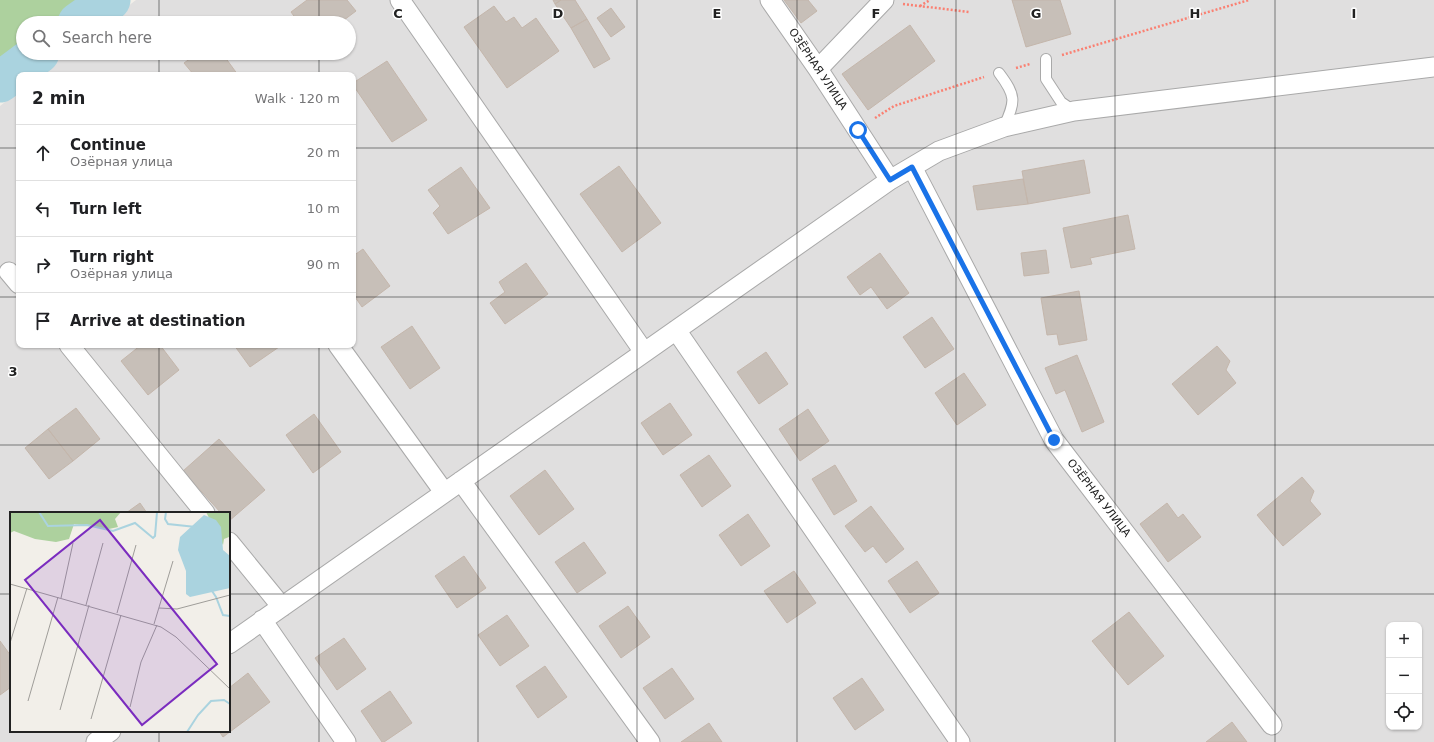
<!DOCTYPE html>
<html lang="en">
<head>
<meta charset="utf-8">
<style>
  :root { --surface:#fff; --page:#f2f2f2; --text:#202124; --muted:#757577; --line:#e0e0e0 }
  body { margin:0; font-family:"DejaVu Sans",sans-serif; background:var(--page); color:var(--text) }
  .controls { position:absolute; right:12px; bottom:12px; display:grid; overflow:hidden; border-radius:8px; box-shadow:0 1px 3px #0004 }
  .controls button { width:36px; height:36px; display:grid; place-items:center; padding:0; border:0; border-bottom:1px solid var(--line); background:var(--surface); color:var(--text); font:20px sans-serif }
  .stop { position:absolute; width:12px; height:12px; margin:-9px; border:3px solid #1a73e8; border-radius:50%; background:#fff }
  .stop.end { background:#1a73e8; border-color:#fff; box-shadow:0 1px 4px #0008 }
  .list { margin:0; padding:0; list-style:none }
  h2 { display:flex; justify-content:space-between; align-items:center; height:52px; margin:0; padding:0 16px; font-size:17px }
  h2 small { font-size:13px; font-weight:400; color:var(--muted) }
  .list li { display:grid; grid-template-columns:26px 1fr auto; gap:12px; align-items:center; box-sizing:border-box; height:56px; padding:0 16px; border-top:1px solid var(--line) }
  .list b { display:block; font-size:15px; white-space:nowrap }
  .list p { margin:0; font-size:13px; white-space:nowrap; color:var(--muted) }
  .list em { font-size:13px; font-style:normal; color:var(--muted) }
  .icon { flex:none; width:22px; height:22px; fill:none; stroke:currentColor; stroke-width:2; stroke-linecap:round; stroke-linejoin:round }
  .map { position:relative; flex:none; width:1434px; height:742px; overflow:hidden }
  .search { position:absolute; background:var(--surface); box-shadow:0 1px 3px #0004; left:16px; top:16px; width:340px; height:44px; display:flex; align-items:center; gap:10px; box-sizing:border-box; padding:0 14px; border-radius:22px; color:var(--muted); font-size:15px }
  .panel { position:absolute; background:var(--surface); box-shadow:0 1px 3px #0004; left:16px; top:72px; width:340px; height:276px; border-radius:8px }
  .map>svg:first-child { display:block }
  .residential { fill:#e0dfdf; fill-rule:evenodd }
  .forest { fill:#add19e }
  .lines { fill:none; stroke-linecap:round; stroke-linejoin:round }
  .river { stroke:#aad3df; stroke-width:41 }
  .building { fill:#c7bfb8; stroke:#c4b6ab }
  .service-casing { stroke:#a9a9a9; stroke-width:12 }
  .minor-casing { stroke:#a9a9a9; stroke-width:21 }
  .path { stroke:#fa8072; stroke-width:2.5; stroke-dasharray:2 2; stroke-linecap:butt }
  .service { stroke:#fff; stroke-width:10 }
  .minor { stroke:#fff; stroke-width:19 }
  .route { stroke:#1a73e8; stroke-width:5 }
  .grid { fill:none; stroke:#222; stroke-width:1; stroke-opacity:0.55 }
  .labels { text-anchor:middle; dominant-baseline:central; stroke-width:3; stroke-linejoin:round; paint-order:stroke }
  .street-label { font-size:11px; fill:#222; stroke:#fff }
  .inset-river { fill:none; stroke:#aad3df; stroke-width:2 }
  .inset-road { fill:none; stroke:#9f9d99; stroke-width:1 }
  .view { fill:#7b2cbf; fill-opacity:0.15; stroke:#7b2cbf; stroke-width:2 }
  .inset-edge { fill:none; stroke:#222; stroke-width:2 }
  .grid-label { font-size:13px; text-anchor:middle; font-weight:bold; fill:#222; stroke:#fff; stroke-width:3; stroke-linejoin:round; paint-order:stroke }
</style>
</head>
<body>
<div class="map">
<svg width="1434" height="742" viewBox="0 0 1434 742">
  <rect width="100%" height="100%" fill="#f2efe9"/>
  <path class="residential" d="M 136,0 L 1434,0 L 1434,742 L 0,742 L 0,106 L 19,91 L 19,345 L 353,345 L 353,75 L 39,75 L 68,53 L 349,53 L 349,23 L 106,23 ZM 11,513 L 229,513 L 229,731 L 11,731 ZM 1389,625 L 1419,625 L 1419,727 L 1389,727 Z"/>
  <path class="forest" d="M 0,0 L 86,0 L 57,23 L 23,23 L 23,51 L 0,70 Z"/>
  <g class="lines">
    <path class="river" d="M 78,23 L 110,0
      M 0,82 L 39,53"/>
  </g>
  <path class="building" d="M 307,0 L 347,0 L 356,11 L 340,23 L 299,23 L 291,12 Z
    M 553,0 L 561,0 L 555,4 Z
    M 561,0 L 575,0 L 587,19 L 571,28 L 555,4 Z
    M 784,0 L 808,0 L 817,11 L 801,23 Z
    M 1012,0 L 1060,0 L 1071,34 L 1026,47 Z
    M 494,6 L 506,22 L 514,17 L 522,28 L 536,18 L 559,51 L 507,88 L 464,27 Z
    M 611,8 L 625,27 L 611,37 L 597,18 Z
    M 587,19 L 610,59 L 594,68 L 571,28 Z
    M 910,25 L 935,61 L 868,110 L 842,74 Z
    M 198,53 L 222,53 L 238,75 L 194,75 L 184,63 Z
    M 387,61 L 427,120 L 392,142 L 353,85 L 353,83 Z
    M 1084,160 L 1090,193 L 1028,204 L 1022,171 Z
    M 619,166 L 661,223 L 622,252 L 580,194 Z
    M 461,167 L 490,208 L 448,234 L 433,213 L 440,206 L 428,190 Z
    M 1023,179 L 1028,204 L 977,210 L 973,186 Z
    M 1128,215 L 1135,249 L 1090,258 L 1092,264 L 1071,268 L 1063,228 Z
    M 363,249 L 390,286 L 362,307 L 353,294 L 353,256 Z
    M 1046,250 L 1049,273 L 1024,276 L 1021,253 Z
    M 880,253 L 909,293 L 887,309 L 871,287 L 860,295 L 847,277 Z
    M 526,263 L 548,294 L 505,324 L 490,303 L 505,292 L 499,282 Z
    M 1079,291 L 1087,340 L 1059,345 L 1057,334 L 1047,335 L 1041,298 Z
    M 932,317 L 954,349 L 925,368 L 903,337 Z
    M 412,326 L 440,368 L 410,389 L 381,347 Z
    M 141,345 L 160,345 L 179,370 L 148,395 L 121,361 Z
    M 234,345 L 277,345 L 279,347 L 250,367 Z
    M 1217,346 L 1230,361 L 1226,370 L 1236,383 L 1198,415 L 1172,384 Z
    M 766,352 L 788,384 L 759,404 L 737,372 Z
    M 1077,355 L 1104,422 L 1082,432 L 1065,390 L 1056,394 L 1045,368 Z
    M 964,373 L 986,405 L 957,425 L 935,393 Z
    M 670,403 L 692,435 L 663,455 L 641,423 Z
    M 76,408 L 100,439 L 73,461 L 48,429 Z
    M 808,409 L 829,441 L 800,461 L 779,429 Z
    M 314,414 L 341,452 L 313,473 L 286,435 Z
    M 48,429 L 73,461 L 49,479 L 25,448 Z
    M 219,439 L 265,490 L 229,521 L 229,513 L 221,513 L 183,471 Z
    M 709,455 L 731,486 L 702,507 L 680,475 Z
    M 835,465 L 857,501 L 834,515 L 812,479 Z
    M 545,470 L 574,509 L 539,535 L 510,496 Z
    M 1302,477 L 1314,491 L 1310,501 L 1321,514 L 1283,546 L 1257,515 Z
    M 140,503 L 147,513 L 126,513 Z
    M 1167,503 L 1178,518 L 1183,514 L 1201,537 L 1168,562 L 1140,524 Z
    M 871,506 L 904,549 L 886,563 L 873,546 L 865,552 L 845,526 Z
    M 748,514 L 770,546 L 741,566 L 719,535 Z
    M 584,542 L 606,573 L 577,593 L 555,562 Z
    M 464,556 L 486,588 L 457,608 L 435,576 Z
    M 917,561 L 939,593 L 910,613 L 888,581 Z
    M 794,571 L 816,603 L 787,623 L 764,591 Z
    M 628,606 L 650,637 L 621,658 L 599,626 Z
    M 1129,612 L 1164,656 L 1128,685 L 1092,641 Z
    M 507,615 L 529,646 L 500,666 L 478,635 Z
    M 344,638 L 366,669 L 337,690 L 315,658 Z
    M 0,641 L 11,656 L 11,687 L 0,695 Z
    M 545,666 L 567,697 L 538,718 L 516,686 Z
    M 672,668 L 694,699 L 665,719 L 643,688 Z
    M 248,673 L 270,702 L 223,737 L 219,731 L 229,731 L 229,688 Z
    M 862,678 L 884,710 L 855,730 L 833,698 Z
    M 390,691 L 412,723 L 384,742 L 382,742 L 361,711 Z
    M 1232,722 L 1247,742 L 1206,742 Z
    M 709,723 L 722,742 L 681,742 Z"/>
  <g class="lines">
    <defs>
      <path id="service" d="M 1046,59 L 1046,79 L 1061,102 L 1074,111
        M 999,73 C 1017,97 1015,101 1004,127"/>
      <path id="minor" d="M 400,0 L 644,352
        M 770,0 L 818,69 L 890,180
        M 818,69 L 884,0
        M 912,167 L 1054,440 L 1272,725
        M 9,272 L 19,284
        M 676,330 L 960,742
        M 69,345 L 205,513
        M 338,345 L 444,492
        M 461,481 L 650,742
        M 229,542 L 282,607
        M 262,620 L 346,742
        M 229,644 L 890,180 L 939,151 L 1004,127 L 1074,111 L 1434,67
        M 96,742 L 111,731"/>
    </defs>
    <use href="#service" class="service-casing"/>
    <use href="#minor" class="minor-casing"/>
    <path class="path" d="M 903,4 L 969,12
      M 920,6 L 930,0
      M 1062,55 L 1249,0
      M 1016,68 L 1030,64
      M 875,118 L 894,106 L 984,77"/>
    <use href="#service" class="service"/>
    <use href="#minor" class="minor"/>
  </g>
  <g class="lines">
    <path class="route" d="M 858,130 L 890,180 L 912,167 L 1054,440"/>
  </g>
  <path class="grid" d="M 159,0 L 159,23M 319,0 L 319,23M 478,0 L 478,742M 637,0 L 637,742M 797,0 L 797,742M 956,0 L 956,742M 1115,0 L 1115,742M 1275,0 L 1275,742M 159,53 L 159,75M 319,53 L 319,75M 0,148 L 19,148M 353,148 L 1434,148M 0,297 L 19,297M 353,297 L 1434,297M 159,345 L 159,513M 319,345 L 319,742M 0,445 L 1434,445M 0,594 L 11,594M 229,594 L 1434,594M 159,731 L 159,742"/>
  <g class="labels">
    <g class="street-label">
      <text transform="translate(818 69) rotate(56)">ОЗЁРНАЯ УЛИЦА</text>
      <text transform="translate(1099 498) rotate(52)">ОЗЁРНАЯ УЛИЦА</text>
    </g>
  </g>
  <g transform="translate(10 512)">
    <rect width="220" height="220" fill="#f2efe9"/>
    <path d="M 0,0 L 111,0 L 105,7 L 108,15 L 99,17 L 64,12 L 59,27 L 46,30 L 25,27 L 4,19 L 0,21 ZM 196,0 L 220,1 L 219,25 L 214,27 L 213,33 Z" fill="#add19e"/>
    <path d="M 194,3 L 206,8 L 211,15 L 213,38 L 220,44 L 220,76 L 180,85 L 176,82 L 176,59 L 168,38 L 170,25 Z" fill="#aad3df"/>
    <path class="inset-river" d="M 29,0 L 38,14 L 77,13 L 103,19 L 125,11 L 143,26 L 145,24 L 147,0M 156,0 L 155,7 L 158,12 L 186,15M 198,73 L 206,85 L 213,103 L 220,104M 177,220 L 188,203 L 201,189 L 214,188 L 220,192"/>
    <path class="inset-road" d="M 0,72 L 151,115 L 166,125 L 220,177M 51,86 L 63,31M 76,93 L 93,31M 149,96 L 167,97 L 220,83M 107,101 L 126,33M 144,112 L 163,49M 0,131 L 17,76M 18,189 L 48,85M 120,195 L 131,150 L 147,113M 50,198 L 79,93M 81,207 L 111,103"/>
    <path class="view" d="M 90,8 L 207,152 L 132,213 L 15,68 Z"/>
    <rect width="220" height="220" class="inset-edge"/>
  </g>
  <g class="grid-label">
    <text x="398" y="18">C</text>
    <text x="558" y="18">D</text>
    <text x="717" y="18">E</text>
    <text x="876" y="18">F</text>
    <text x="1036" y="18">G</text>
    <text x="1195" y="18">H</text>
    <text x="1354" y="18">I</text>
    <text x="13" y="376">3</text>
  </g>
</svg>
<div class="controls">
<button>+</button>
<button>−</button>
<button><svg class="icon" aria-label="locate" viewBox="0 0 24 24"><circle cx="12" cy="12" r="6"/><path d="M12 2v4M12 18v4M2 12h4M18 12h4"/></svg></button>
</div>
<div class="stop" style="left:858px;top:130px"></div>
<div class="stop end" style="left:1054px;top:440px"></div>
<div class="search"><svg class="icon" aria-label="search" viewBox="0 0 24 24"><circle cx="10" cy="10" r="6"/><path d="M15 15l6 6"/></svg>Search here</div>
<section class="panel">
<h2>2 min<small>Walk · 120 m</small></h2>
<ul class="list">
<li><svg class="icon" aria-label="ahead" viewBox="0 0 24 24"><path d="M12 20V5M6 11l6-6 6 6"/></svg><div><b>Continue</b><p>Озёрная улица</p></div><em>20 m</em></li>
<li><svg class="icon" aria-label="left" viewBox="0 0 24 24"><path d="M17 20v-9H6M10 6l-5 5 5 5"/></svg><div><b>Turn left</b></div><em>10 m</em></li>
<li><svg class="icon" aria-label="right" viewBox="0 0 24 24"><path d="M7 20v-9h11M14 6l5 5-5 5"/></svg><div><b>Turn right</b><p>Озёрная улица</p></div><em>90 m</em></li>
<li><svg class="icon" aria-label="arrive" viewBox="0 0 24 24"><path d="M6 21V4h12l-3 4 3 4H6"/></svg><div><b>Arrive at destination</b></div></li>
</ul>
</section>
</div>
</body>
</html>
